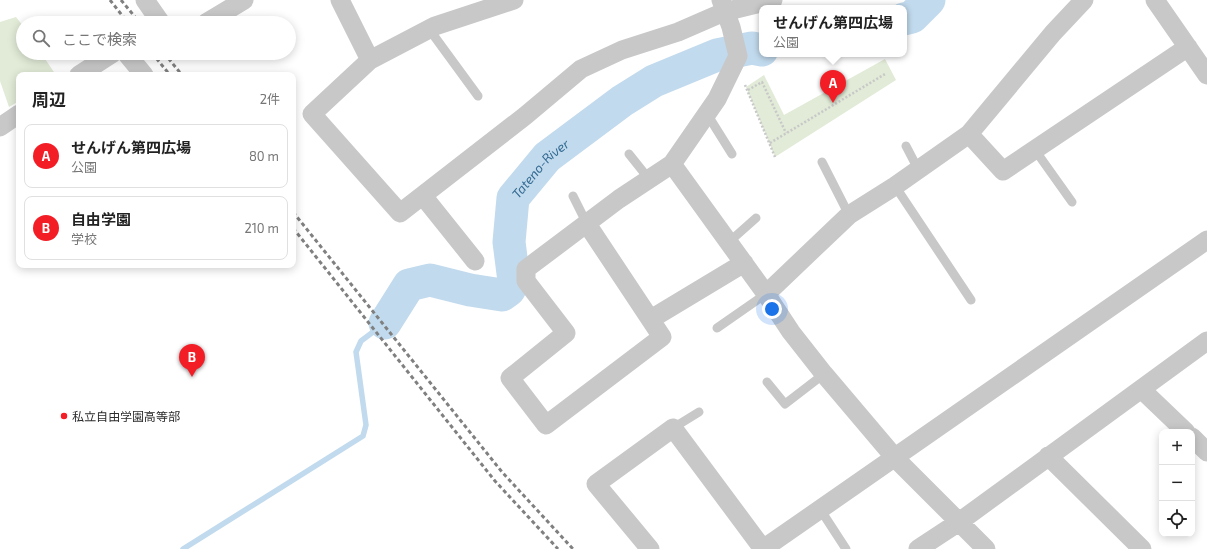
<!DOCTYPE html>
<html lang="ja">
<head>
<meta charset="utf-8">
<style>
  :root { --surface:#fff; --page:#f6f6f6; --text:#222; --muted:#767676; --line:#e0e0e0; --accent:#f31d26 }
  body { margin:0; font-family:"Exo 2","Noto Sans JP",sans-serif; background:var(--page); color:var(--text) }
  .controls { position:absolute; right:12px; bottom:12px; display:grid; overflow:hidden; border-radius:8px; box-shadow:0 2px 10px #0003 }
  .controls button { width:36px; height:36px; display:grid; place-items:center; padding:0; border:0; border-bottom:1px solid var(--line); background:var(--surface); color:var(--text); font:20px sans-serif }
  .you { position:absolute; left:772px; top:309px; width:14px; height:14px; margin:-10px; border:3px solid #fff; border-radius:50%; background:#1a73e8; box-shadow:0 0 0 6px #1a73e833 }
  .badge { display:grid; place-items:center; width:26px; height:26px; border-radius:50%; background:var(--accent); color:#fff; font-size:13px; font-weight:700 }
  .pin { position:absolute; translate:-50% -33px; filter:drop-shadow(0 1px 2px #0008) }
  .pin::after { content:''; position:absolute; top:21px; width:14px; height:12px; background:inherit; clip-path:polygon(0 0,100% 0,50% 100%) }
  .popup { position:absolute; left:759px; top:5px; width:148px; height:52px; box-sizing:border-box; display:grid; place-content:center; border-radius:8px; background:var(--surface); filter:drop-shadow(0 1px 3px #0005); font-size:13px; white-space:nowrap; color:var(--muted) }
  .popup b { font-size:15px; color:var(--text) }
  .popup::after { content:''; position:absolute; left:50%; top:100%; margin-left:-8px; border:8px solid transparent; border-top-color:var(--surface) }
  .list { margin:0; padding:0; list-style:none }
  h2 { display:flex; justify-content:space-between; align-items:center; height:52px; margin:0; padding:0 16px; font-size:17px }
  h2 small { font-size:13px; font-weight:400; color:var(--muted) }
  .list li { display:grid; grid-template-columns:26px 1fr auto; gap:12px; align-items:center; box-sizing:border-box; height:64px; margin:0 8px 8px; padding:0 8px; border:1px solid var(--line); border-radius:8px }
  .list b { display:block; font-size:15px; white-space:nowrap }
  .list p { margin:0; font-size:13px; white-space:nowrap; color:var(--muted) }
  .list em { font-size:13px; font-style:normal; color:var(--muted) }
  .icon { flex:none; width:22px; height:22px; fill:none; stroke:currentColor; stroke-width:2; stroke-linecap:round; stroke-linejoin:round }
  .map { position:relative; flex:none; width:1207px; height:549px; overflow:hidden }
  .search { position:absolute; background:var(--surface); box-shadow:0 2px 10px #0003; left:16px; top:16px; width:280px; height:44px; display:flex; align-items:center; gap:10px; box-sizing:border-box; padding:0 14px; border-radius:22px; color:var(--muted); font-size:15px }
  .panel { position:absolute; background:var(--surface); box-shadow:0 2px 10px #0003; left:16px; top:72px; width:280px; height:196px; border-radius:8px }
  .map>svg:first-child { display:block }
  .green { fill:#e1ebd7 }
  .lines { fill:none; stroke-linecap:round; stroke-linejoin:round }
  .stream { stroke:#c1daed; stroke-width:5.5 }
  .river { stroke:#c1daed; stroke-width:33 }
  .path { stroke:#c8c8c8; stroke-width:2.5; stroke-dasharray:2 2; stroke-linecap:butt }
  .service { stroke:#c8c8c8; stroke-width:9 }
  .minor { stroke:#c8c8c8; stroke-width:19 }
  .rail { stroke:#808080; stroke-width:3; stroke-dasharray:4 3; stroke-linecap:butt }
  .poi-dot { fill:#f31d26; stroke:#fff; stroke-width:1.5 }
  .labels { text-anchor:middle; dominant-baseline:central; stroke-width:4; stroke-linejoin:round; paint-order:stroke }
  .poi-label { font-size:12px; fill:#2b2b2b; stroke:#fff; text-anchor:start }
  .water-label { font-size:13px; font-style:italic; fill:#346b93; stroke:#fff }
</style>
</head>
<body>
<div class="map">
<svg width="1207" height="549" viewBox="0 0 1207 549">
  <rect width="100%" height="100%" fill="#fff"/>
  <path class="green" d="M 16,17 L 23,26 L 23,53 L 41,53 L 56,75 L 19,75 L 19,101 L 9,107 L 0,81 L 0,22 Z
    M 885,59 L 896,80 L 775,157 L 746,87 L 764,75 L 784,115 Z"/>
  <g class="lines">
    <path class="stream" d="M 183,549 L 363,436 L 366,425 L 356,352 L 361,341 L 385,323"/>
    <g class="river">
      <path d="M 904,19 L 912,17 L 929,0"/>
      <path id="s1" d="M 385,323 L 409,285 L 430,280 L 470,290 L 502,295 L 509,290 L 514,281 L 509,242 L 513,198 L 547,157 L 622,101 L 654,81 L 717,55 L 752,48 L 762,50"/>
    </g>
    <path class="path" d="M 745,85 L 775,157
      M 748,90 L 762,82 L 786,133
      M 770,143 L 885,74"/>
    <path class="service" d="M 429,29 L 478,96
      M 707,114 L 732,154
      M 906,146 L 918,169
      M 1035,150 L 1072,202
      M 629,154 L 649,179
      M 822,162 L 849,215
      M 895,186 L 971,300
      M 573,196 L 587,224
      M 729,242 L 756,218
      M 717,328 L 766,294
      M 767,382 L 785,404 L 824,374
      M 673,428 L 699,412
      M 820,509 L 846,549"/>
    <path class="minor" d="M 145,0 L 161,23
      M 340,0 L 370,60
      M 514,0 L 435,26 L 370,60 L 312,114 L 400,213 L 525,116 L 581,69 L 622,50 L 678,32 L 724,12 L 773,0
      M 721,0 L 731,27 L 738,56 L 717,99 L 672,164 L 766,294 L 791,332 L 824,374 L 896,459 L 986,549
      M 1155,0 L 1207,75
      M 206,23 L 244,0
      M 126,53 L 144,75
      M 79,75 L 113,53
      M 0,127 L 19,114
      M 969,134 L 1003,171 L 1188,47
      M 423,196 L 475,261
      M 587,224 L 662,337 L 546,425 L 510,378 L 566,333 L 526,281 L 526,269 L 619,199 L 672,164
      M 766,294 L 849,215 L 895,186 L 969,134 L 1053,33 L 1084,0
      M 651,319 L 744,263
      M 1141,389 L 1186,432
      M 1192,437 L 1207,452
      M 1048,456 L 1142,549
      M 650,549 L 596,484 L 673,428 L 763,549
      M 763,549 L 1207,240
      M 918,549 L 959,522 L 1207,341"/>
    <path class="rail" d="M 110,0 L 128,23
      M 121,0 L 140,23
      M 152,53 L 170,75
      M 164,53 L 182,75
      M 293,212 L 502,472 L 573,549
      M 293,228 L 495,481 L 558,549"/>
  </g>
  <circle class="poi-dot" cx="64" cy="416" r="4"/>
  <g class="labels">
    <g class="poi-label">
      <text x="72" y="416">私立自由学園高等部</text>
    </g>
    <g class="water-label">
      <text stroke="none"><textPath href="#s1" startOffset="283">Tateno-River</textPath></text>
    </g>
  </g>
</svg>
<div class="controls">
<button>+</button>
<button>−</button>
<button><svg class="icon" aria-label="locate" viewBox="0 0 24 24"><circle cx="12" cy="12" r="6"/><path d="M12 2v4M12 18v4M2 12h4M18 12h4"/></svg></button>
</div>
<div class="you"></div>
<div class="pin badge" style="left:833px;top:103px">A</div>
<div class="popup"><b>せんげん第四広場</b>公園</div>
<div class="pin badge" style="left:192px;top:377px">B</div>
<div class="search"><svg class="icon" aria-label="search" viewBox="0 0 24 24"><circle cx="10" cy="10" r="6"/><path d="M15 15l6 6"/></svg>ここで検索</div>
<section class="panel">
<h2>周辺<small>2件</small></h2>
<ul class="list">
<li><span class="badge">A</span><div><b>せんげん第四広場</b><p>公園</p></div><em>80 m</em></li>
<li><span class="badge">B</span><div><b>自由学園</b><p>学校</p></div><em>210 m</em></li>
</ul>
</section>
</div>
</body>
</html>
